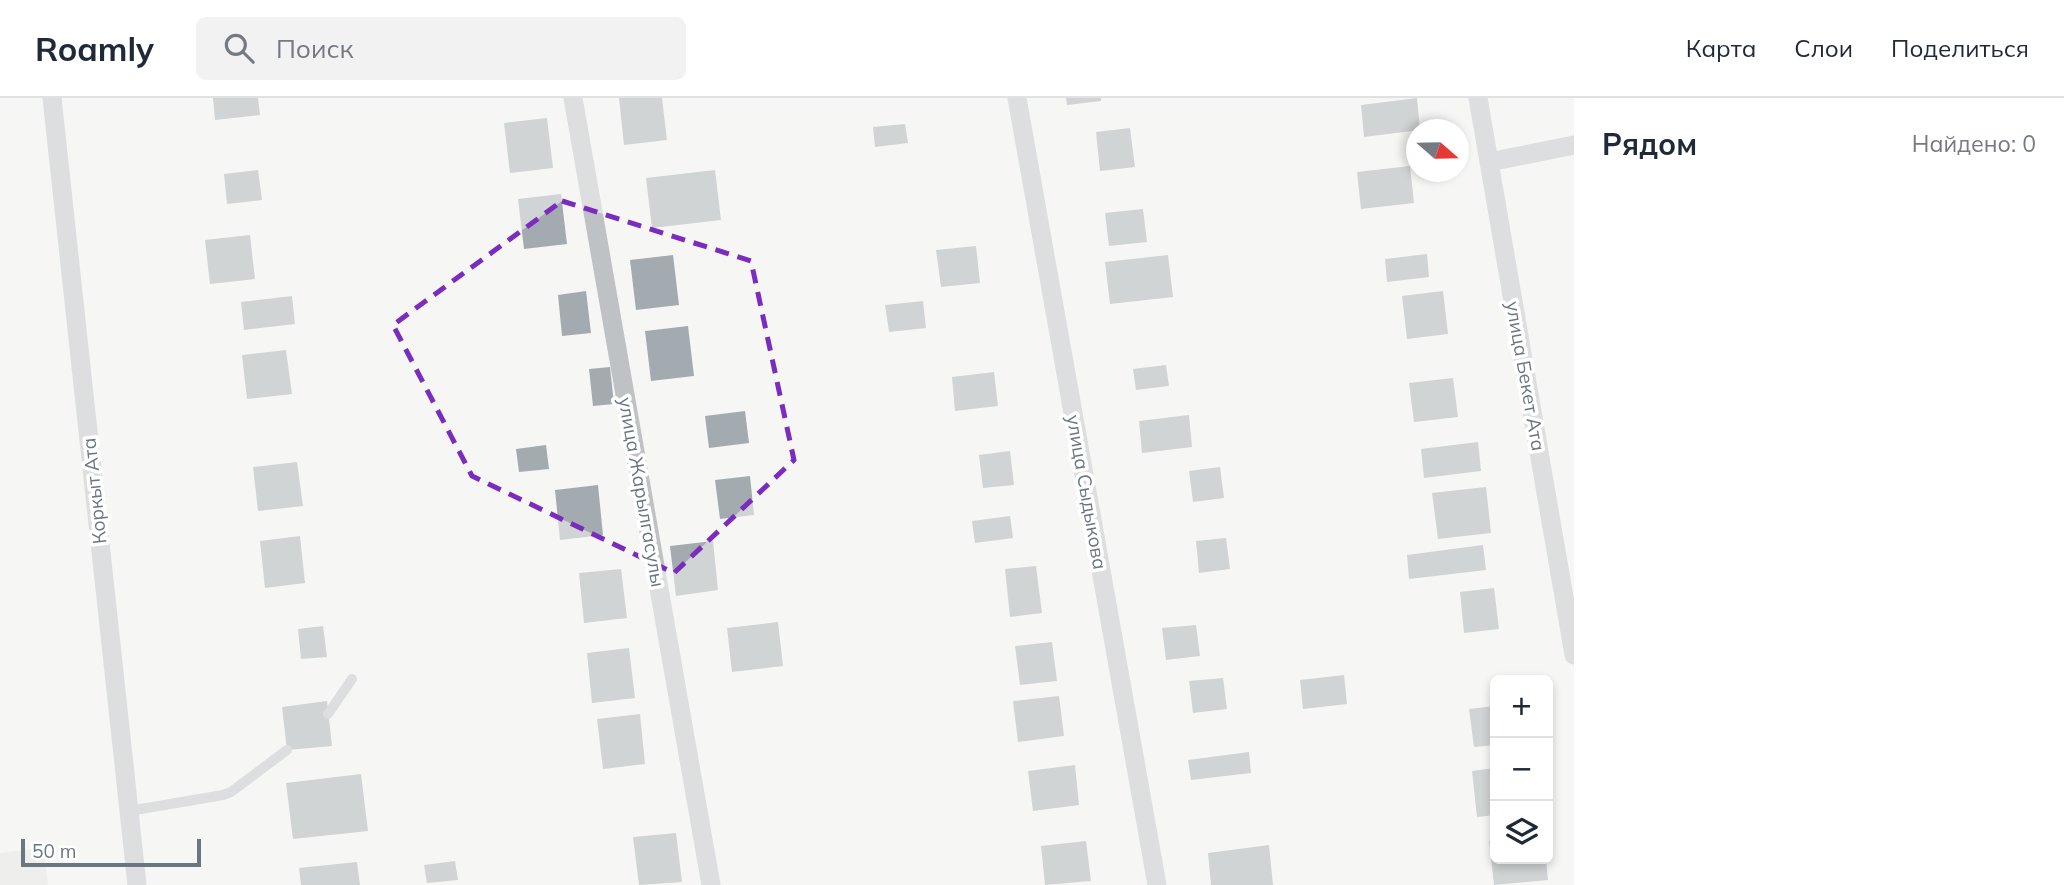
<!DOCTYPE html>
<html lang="ru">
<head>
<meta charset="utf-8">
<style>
  :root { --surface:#fff; --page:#f2f2f3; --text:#1f2937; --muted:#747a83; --line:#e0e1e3 }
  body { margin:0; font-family:Mulish,sans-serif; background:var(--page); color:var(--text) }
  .controls { position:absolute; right:21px; bottom:21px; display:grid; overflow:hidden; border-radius:10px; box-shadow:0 4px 10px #0003 }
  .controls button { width:63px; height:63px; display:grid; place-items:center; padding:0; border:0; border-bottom:2px solid var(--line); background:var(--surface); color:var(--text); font:35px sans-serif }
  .compass { position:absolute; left:1406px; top:21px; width:63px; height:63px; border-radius:50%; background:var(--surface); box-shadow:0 4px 10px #0003; rotate:110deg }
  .scale { position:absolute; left:21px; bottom:18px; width:180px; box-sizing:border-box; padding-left:7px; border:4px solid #6a7681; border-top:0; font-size:19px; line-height:24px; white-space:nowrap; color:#6a7681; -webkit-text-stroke:5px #fff; paint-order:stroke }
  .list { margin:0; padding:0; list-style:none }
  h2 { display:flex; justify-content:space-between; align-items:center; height:91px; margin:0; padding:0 28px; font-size:30px }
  h2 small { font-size:23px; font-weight:400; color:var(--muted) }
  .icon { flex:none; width:38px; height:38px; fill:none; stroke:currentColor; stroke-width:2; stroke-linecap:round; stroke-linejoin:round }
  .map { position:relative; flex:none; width:1574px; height:787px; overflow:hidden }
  header { display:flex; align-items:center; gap:42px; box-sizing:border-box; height:98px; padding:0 35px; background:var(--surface); border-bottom:2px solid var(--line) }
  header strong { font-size:33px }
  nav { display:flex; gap:38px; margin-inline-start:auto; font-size:24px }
  .search { width:490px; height:63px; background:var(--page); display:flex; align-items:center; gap:18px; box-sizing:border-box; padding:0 24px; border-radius:10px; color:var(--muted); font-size:26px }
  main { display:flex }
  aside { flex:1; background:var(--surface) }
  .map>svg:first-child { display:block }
  .built { fill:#e4e5e4 }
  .building { fill:#a4abb0 }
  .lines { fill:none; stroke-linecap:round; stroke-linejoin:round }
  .lane { stroke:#bec2c5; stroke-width:10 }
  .street { stroke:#bec2c5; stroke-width:19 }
  .marked { fill:none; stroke:#7b2cbf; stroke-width:5; stroke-dasharray:14 9; stroke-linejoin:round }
  .labels { text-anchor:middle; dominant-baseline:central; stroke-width:7; stroke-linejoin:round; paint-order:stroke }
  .street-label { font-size:19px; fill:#6a7681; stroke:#fff }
</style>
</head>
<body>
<header>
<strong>Roamly</strong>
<div class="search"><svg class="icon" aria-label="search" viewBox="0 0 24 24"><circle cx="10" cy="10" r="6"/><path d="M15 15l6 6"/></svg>Поиск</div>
<nav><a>Карта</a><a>Слои</a><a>Поделиться</a></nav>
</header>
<main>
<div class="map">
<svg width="1574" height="787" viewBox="0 0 1574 787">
  <rect width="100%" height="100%" fill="#f6f6f4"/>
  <path class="built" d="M 43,750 L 48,787 L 0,787 L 0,755 Z"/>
  <path class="building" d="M 213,0 L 258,0 L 260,17 L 215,22 Z
    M 619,0 L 662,0 L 667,42 L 624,47 Z
    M 1066,0 L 1101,0 L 1101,3 L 1067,7 Z
    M 1417,0 L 1420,32 L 1364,39 L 1361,7 Z
    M 547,20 L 553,70 L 510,75 L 504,25 Z
    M 905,26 L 908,45 L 875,49 L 873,29 Z
    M 1130,30 L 1135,69 L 1100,73 L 1096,34 Z
    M 1410,68 L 1414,105 L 1361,111 L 1357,74 Z
    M 258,72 L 262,102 L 227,106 L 224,76 Z
    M 715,72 L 721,122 L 652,130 L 646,80 Z
    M 561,96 L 567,146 L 524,151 L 518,101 Z
    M 1143,111 L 1147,144 L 1109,148 L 1105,115 Z
    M 250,137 L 255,181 L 210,186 L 205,142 Z
    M 976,148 L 980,185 L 941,189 L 936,152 Z
    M 1427,156 L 1429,179 L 1387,184 L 1385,161 Z
    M 673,157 L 679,207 L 636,212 L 630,162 Z
    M 1168,157 L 1173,199 L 1110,206 L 1105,164 Z
    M 586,193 L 591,235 L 562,238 L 558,197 Z
    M 1443,193 L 1448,236 L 1407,241 L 1402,198 Z
    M 292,198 L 295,226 L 244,232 L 241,204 Z
    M 923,203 L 926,230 L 889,234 L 885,207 Z
    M 688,228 L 694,278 L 651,283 L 645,233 Z
    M 286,252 L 292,296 L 247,301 L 242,257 Z
    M 1166,267 L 1169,288 L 1136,292 L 1133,271 Z
    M 610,269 L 614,306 L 593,308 L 589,271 Z
    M 994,274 L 998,308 L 955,313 L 952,279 Z
    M 1453,280 L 1458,319 L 1414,324 L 1409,285 Z
    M 745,313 L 749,345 L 709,350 L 705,318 Z
    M 1189,317 L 1192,349 L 1142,355 L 1139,323 Z
    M 1478,344 L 1481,373 L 1424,380 L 1421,351 Z
    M 546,347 L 549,371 L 519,374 L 516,351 Z
    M 1010,353 L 1014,387 L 983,390 L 979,357 Z
    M 297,364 L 303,408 L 258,413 L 253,369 Z
    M 1220,369 L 1224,400 L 1193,404 L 1189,373 Z
    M 750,378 L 754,417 L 720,421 L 715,382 Z
    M 598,387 L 603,437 L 560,442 L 555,392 Z
    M 1486,389 L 1491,435 L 1438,441 L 1432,395 Z
    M 1010,418 L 1013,440 L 975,445 L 972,423 Z
    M 300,438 L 305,485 L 265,490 L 260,443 Z
    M 1226,440 L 1230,471 L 1199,475 L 1196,443 Z
    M 713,443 L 718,492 L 676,498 L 670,448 Z
    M 1483,447 L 1486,472 L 1409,481 L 1407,457 Z
    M 1036,468 L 1042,515 L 1010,519 L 1005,471 Z
    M 621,471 L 627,520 L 584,525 L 579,475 Z
    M 1494,490 L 1499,531 L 1464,535 L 1460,494 Z
    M 778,524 L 783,568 L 732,574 L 727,530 Z
    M 1196,527 L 1200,558 L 1166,562 L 1162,530 Z
    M 323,528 L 327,559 L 301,561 L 298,531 Z
    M 1052,544 L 1057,583 L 1020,587 L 1015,548 Z
    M 629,550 L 635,600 L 592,605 L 587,555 Z
    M 1344,577 L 1347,606 L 1303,611 L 1300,582 Z
    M 1223,580 L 1227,611 L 1193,615 L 1189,583 Z
    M 1059,598 L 1064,638 L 1018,644 L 1013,603 Z
    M 327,603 L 332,648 L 287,652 L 282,609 Z
    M 1495,608 L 1495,647 L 1474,649 L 1469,611 Z
    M 640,616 L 645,666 L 603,671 L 597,621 Z
    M 1249,654 L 1251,675 L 1191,682 L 1188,662 Z
    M 1075,667 L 1079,707 L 1033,713 L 1028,673 Z
    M 1495,670 L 1495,717 L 1477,719 L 1472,673 Z
    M 361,676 L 368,733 L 293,741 L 286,685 Z
    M 676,735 L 682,784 L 639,787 L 633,739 Z
    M 1495,742 L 1495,761 L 1546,761 L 1548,782 L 1494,787 L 1489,743 Z
    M 1086,743 L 1091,783 L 1045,787 L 1041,748 Z
    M 1269,747 L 1273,787 L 1211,787 L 1208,755 Z
    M 455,763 L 458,782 L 427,785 L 424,767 Z
    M 357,764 L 360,787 L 301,787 L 299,770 Z"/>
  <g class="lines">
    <path class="lane" d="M 328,616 L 352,581
      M 129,713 L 223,697 L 231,694 L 287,652"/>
    <path class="street" d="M 52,0 L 137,787
      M 573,0 L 711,787
      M 1017,0 L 1157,787
      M 1478,0 L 1574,557
      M 1489,64 L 1574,47"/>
  </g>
  <path d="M0 0H1574V787H0ZM 562,103 L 751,163 L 794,362 L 674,475 L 472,378 L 393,227 Z" fill="#f6f6f4" fill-opacity=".55" fill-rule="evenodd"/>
  <path class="marked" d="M 562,103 L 751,163 L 794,362 L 674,475 L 472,378 L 393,227 Z"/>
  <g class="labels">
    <g class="street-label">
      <text transform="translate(1526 278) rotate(80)">улица Бекет Ата</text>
      <text transform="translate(94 393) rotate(-96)">Коркыт Ата</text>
      <text transform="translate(642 394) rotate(80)">улица Жарылгасулы</text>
      <text transform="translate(1087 394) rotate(80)">улица Сыдыкова</text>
    </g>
  </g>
</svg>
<div class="controls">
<button>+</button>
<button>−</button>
<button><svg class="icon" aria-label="layers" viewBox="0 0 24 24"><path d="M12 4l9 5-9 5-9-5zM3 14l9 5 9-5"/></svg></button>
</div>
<svg class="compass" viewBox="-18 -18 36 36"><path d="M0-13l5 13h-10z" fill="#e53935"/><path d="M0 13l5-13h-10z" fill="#747a83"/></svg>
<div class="scale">50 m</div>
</div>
<aside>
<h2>Рядом<small>Найдено: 0</small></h2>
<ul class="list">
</ul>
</aside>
</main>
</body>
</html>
